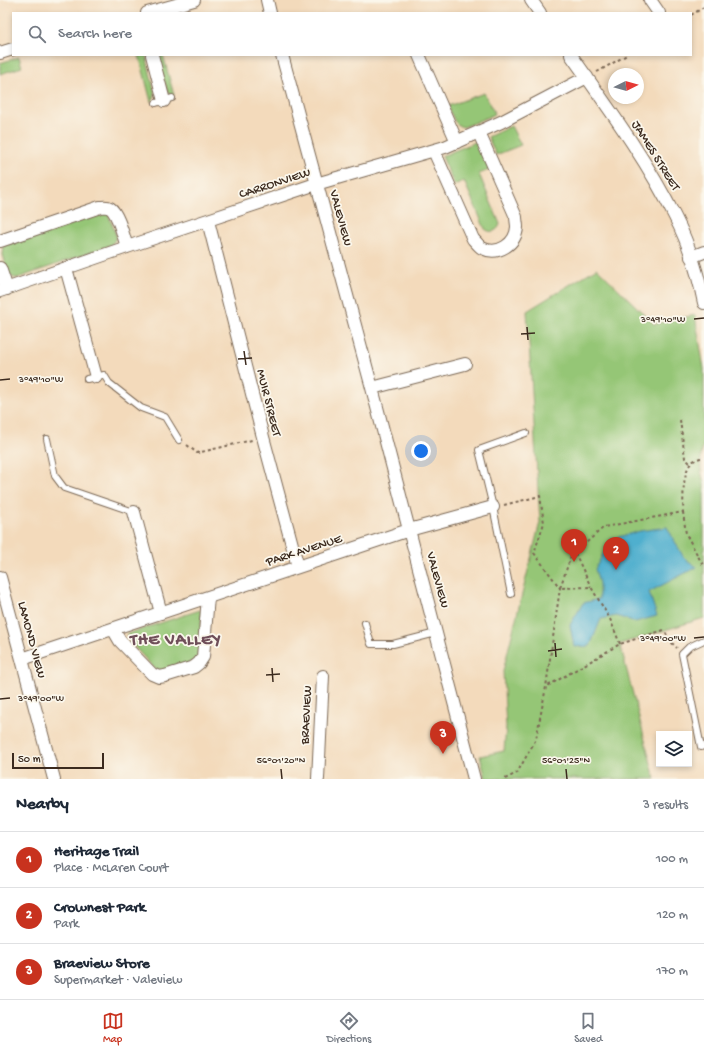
<!DOCTYPE html>
<html lang="en">
<head>
<meta charset="utf-8">
<style>
  :root { --surface:#fff; --page:#f2f2f3; --text:#1f2937; --muted:#747a83; --line:#e0e1e3; --accent:#c8321e }
  body { margin:0; font-family:"Gochi Hand",sans-serif; background:var(--page); color:var(--text) }
  .controls { position:absolute; right:12px; bottom:12px; display:grid; overflow:hidden; border-radius:0px; box-shadow:0 2px 6px #0003 }
  .controls button { width:36px; height:36px; display:grid; place-items:center; padding:0; border:0; border-bottom:1px solid var(--line); background:var(--surface); color:var(--text); font:20px sans-serif }
  .compass { position:absolute; left:608px; top:68px; width:36px; height:36px; border-radius:50%; background:var(--surface); box-shadow:0 2px 6px #0003; rotate:85deg }
  .scale { position:absolute; left:12px; bottom:10px; width:92px; box-sizing:border-box; padding-left:4px; border:2px solid #3b2a1e; border-top:0; font-size:11px; line-height:14px; white-space:nowrap; color:#3b2a1e; -webkit-text-stroke:3px #fbf7ec; paint-order:stroke }
  .you { position:absolute; left:421px; top:451px; width:14px; height:14px; margin:-10px; border:3px solid #fff; border-radius:50%; background:#1a73e8; box-shadow:0 0 0 6px #1a73e833 }
  .badge { display:grid; place-items:center; width:26px; height:26px; border-radius:50%; background:var(--accent); color:#fff; font-size:13px; font-weight:700 }
  .pin { position:absolute; translate:-50% -33px; filter:drop-shadow(0 1px 2px #0008) }
  .pin::after { content:''; position:absolute; top:21px; width:14px; height:12px; background:inherit; clip-path:polygon(0 0,100% 0,50% 100%) }
  .list { margin:0; padding:0; list-style:none }
  h2 { display:flex; justify-content:space-between; align-items:center; height:52px; margin:0; padding:0 16px; font-size:17px }
  h2 small { font-size:13px; font-weight:400; color:var(--muted) }
  .list li { display:grid; grid-template-columns:26px 1fr auto; gap:12px; align-items:center; box-sizing:border-box; height:56px; padding:0 16px; border-top:1px solid var(--line) }
  .list b { display:block; font-size:15px; white-space:nowrap }
  .list p { margin:0; font-size:13px; white-space:nowrap; color:var(--muted) }
  .list em { font-size:13px; font-style:normal; color:var(--muted) }
  .icon { flex:none; width:22px; height:22px; fill:none; stroke:currentColor; stroke-width:2; stroke-linecap:round; stroke-linejoin:round }
  .map { position:relative; flex:none; width:704px; height:779px; overflow:hidden }
  .search { position:absolute; background:var(--surface); box-shadow:0 2px 6px #0003; left:12px; right:12px; top:12px; height:44px; display:flex; align-items:center; gap:10px; box-sizing:border-box; padding:0 14px; border-radius:0px; color:var(--muted); font-size:15px }
  .sheet { height:220px; background:var(--surface) }
  nav { display:flex; justify-content:space-around; align-items:center; box-sizing:border-box; height:56px; border-top:1px solid var(--line); background:var(--surface); font-size:11px; color:var(--muted) }
  nav a { display:grid; justify-items:center; gap:2px }
  nav .on { color:var(--accent) }
  .map>svg:first-child { display:block }
  .green { fill:#95c676; stroke:#68784a }
  .water { fill:#4fafce; stroke:#456c76 }
  .lines { fill:none; stroke-linecap:round; stroke-linejoin:round }
  .lane-casing { stroke:#7b6855; stroke-width:8 }
  .street-casing { stroke:#7b6855; stroke-width:14 }
  .path { stroke:#7b6855; stroke-width:2; stroke-dasharray:3 3; stroke-linecap:butt }
  .lane { stroke:#fff; stroke-width:6 }
  .street { stroke:#fff; stroke-width:12 }
  .ticks { fill:none; stroke:#3b2a1e; stroke-width:1.5 }
  .labels { text-anchor:middle; dominant-baseline:central; stroke-width:3.5; stroke-linejoin:round; paint-order:stroke }
  .street-label { font-size:13px; fill:#3b2a1e; stroke:#fbf7ec }
  .district-label { font-size:17px; font-weight:bold; letter-spacing:1px; fill:#6f4e59; stroke:#fbf7ec }
  .ticks-label { font-size:10px; text-anchor:middle; fill:#3b2a1e; stroke:#fbf7ec; stroke-width:3.5; stroke-linejoin:round; paint-order:stroke }
</style>
</head>
<body>
<div class="map">
<svg width="704" height="779" viewBox="0 0 704 779">
  <rect width="100%" height="100%" fill="#fbf7ec"/>
  <filter id="ink" filterUnits="userSpaceOnUse"><feTurbulence type="fractalNoise" baseFrequency=".025" numOctaves="2"/><feDisplacementMap in="SourceGraphic" scale="8" xChannelSelector="R" yChannelSelector="G"/><feConvolveMatrix kernelMatrix="1 2 1 2 8 2 1 2 1" color-interpolation-filters="sRGB"/></filter>
  <filter id="wash" filterUnits="userSpaceOnUse"><feTurbulence type="fractalNoise" baseFrequency=".012" numOctaves="4" result="noise"/><feDisplacementMap in="SourceGraphic" scale="16" xChannelSelector="R" yChannelSelector="G"/><feGaussianBlur stdDeviation="0.9" result="paint"/><feColorMatrix in="noise" values="0 0 0 0 0 0 0 0 0 0 0 0 0 0 0 0 0 1.4 0 .05"/><feComposite in="paint" operator="in"/></filter>
  <g filter="url(#wash)">
    <rect width="100%" height="100%" fill="#f3dabb"/>
    <path class="green" d="M 139,55 L 146,55 L 155,94 L 154,98 L 151,102 Z
      M 157,55 L 163,55 L 174,95 L 170,94 L 167,90 Z
      M 19,57 L 22,67 L 0,74 L 0,63 Z
      M 484,93 L 495,114 L 464,127 C 454,127 452,114 448,106 Z
      M 511,126 L 521,145 L 496,155 L 488,137 Z
      M 478,141 L 489,170 L 479,174 L 500,224 C 498,231 491,234 485,229 L 464,181 L 454,185 L 442,156 Z
      M 100,212 L 108,213 L 116,235 L 115,240 L 111,245 L 18,278 L 14,278 L 9,275 L 2,255 L 3,246 Z
      M 597,268 L 654,324 L 695,315 L 704,369 L 704,443 C 700,456 699,469 704,483 L 704,618 L 620,644 L 655,779 L 486,779 L 480,756 L 504,751 L 506,727 L 503,671 L 540,522 L 527,311 Z
      M 200,610 L 202,613 L 198,656 L 195,661 L 164,671 L 158,671 L 154,668 L 128,640 L 127,634 Z"/>
    <path class="water" d="M 667,527 L 684,558 L 697,567 L 649,592 L 657,616 L 635,622 L 616,616 L 601,619 L 590,646 L 574,647 L 570,625 L 583,603 L 599,599 L 599,583 L 595,569 L 611,539 L 640,531 Z"/>
  </g>
  <g filter="url(#ink)">
    <g class="lines">
      <defs>
        <path id="lane" d="M 156,103 L 172,98
          M 87,379 L 104,375 L 109,383 L 141,408 L 165,417 L 179,440
          M 47,439 L 55,476 L 64,488 L 134,512
          M 511,594 L 493,507 L 479,450 L 526,433
          M 365,623 L 371,644 L 393,644 L 436,633
          M 704,640 L 689,647 L 682,654 L 701,747 L 704,746"/>
        <path id="street" d="M 267,0 L 270,13
          M 531,0 L 540,13
          M 650,0 L 659,13
          M 147,13 L 194,0
          M 0,53 L 13,49
          M 152,55 L 164,101
          M 282,55 L 372,388 L 474,779
          M 419,55 L 457,142
          M 571,55 C 607,106 647,160 675,217 C 689,244 698,273 704,303
          M 434,151 L 473,239 C 476,242 479,246 482,248 C 498,256 516,244 517,227 C 517,224 516,220 516,217 L 479,133
          M 208,221 L 263,437 L 298,567
          M 0,241 L 100,207 C 103,207 107,206 110,208 C 118,213 124,238 127,247
          M 691,257 L 704,252
          M 0,268 L 7,289
          M 66,268 L 96,377
          M 0,291 L 127,247 L 316,184 L 445,147 L 501,122 L 587,77
          M 372,388 L 465,364
          M 134,512 L 161,613
          M 0,577 L 54,779
          M 113,629 L 120,641 L 152,674 L 159,677 L 165,676 L 194,667 L 199,663 L 203,657 L 208,597
          M 22,659 L 409,530 L 493,507
          M 318,779 L 323,676"/>
      </defs>
      <use href="#lane" class="lane-casing"/>
      <use href="#street" class="street-casing"/>
      <path class="path" d="M 691,15 L 704,7
        M 597,72 L 627,55
        M 680,420 L 685,458 L 690,463
        M 187,445 L 197,453 L 252,440
        M 504,505 L 540,496 L 544,523 L 534,553 L 560,588 L 546,687
        M 683,512 L 686,534 L 704,567
        M 575,553 L 591,587
        M 620,644 L 610,619 L 591,587 L 560,588 L 571,556 L 604,527 L 683,512 C 684,495 680,457 704,458
        M 505,779 L 517,773 L 536,739 L 546,687 L 620,644 L 664,630 L 670,641 L 677,648"/>
      <use href="#lane" class="lane"/>
      <use href="#street" class="street"/>
    </g>
  </g>
  <path class="ticks" d="M 694,319 L 704,318M 527,327 L 528,340M 521,334 L 535,333M 244,351 L 246,365M 238,359 L 252,358M 0,380 L 10,379M 694,638 L 704,637M 555,643 L 556,657M 548,651 L 562,649M 272,668 L 273,682M 266,675 L 280,674M 0,699 L 10,698M 281,769 L 282,779M 566,769 L 567,779"/>
  <g class="labels">
    <g class="street-label">
      <text transform="translate(655 156) rotate(58)">JAMES STREET</text>
      <text transform="translate(275 184) rotate(-18)">CARRONVIEW</text>
      <text transform="translate(340 218) rotate(75)">VALEVIEW</text>
      <text transform="translate(268 403) rotate(76)">MUIR STREET</text>
      <text transform="translate(304 551) rotate(-18)">PARK AVENUE</text>
      <text transform="translate(437 580) rotate(75)">VALEVIEW</text>
      <text transform="translate(31 640) rotate(75)">LAMOND VIEW</text>
      <text transform="translate(307 715) rotate(-87)">BRAEVIEW</text>
    </g>
    <g class="district-label">
      <text x="176" y="641">THE VALLEY</text>
    </g>
  </g>
  <g class="ticks-label">
    <text x="663" y="322">3°49'10"W</text>
    <text x="41" y="382">3°49'10"W</text>
    <text x="663" y="641">3°49'00"W</text>
    <text x="41" y="701">3°49'00"W</text>
    <text x="281" y="763">56°01'20"N</text>
    <text x="566" y="763">56°01'25"N</text>
  </g>
</svg>
<div class="controls">
<button><svg class="icon" aria-label="layers" viewBox="0 0 24 24"><path d="M12 4l9 5-9 5-9-5zM3 14l9 5 9-5"/></svg></button>
</div>
<svg class="compass" viewBox="-18 -18 36 36"><path d="M0-13l5 13h-10z" fill="#e53935"/><path d="M0 13l5-13h-10z" fill="#747a83"/></svg>
<div class="scale">50 m</div>
<div class="you"></div>
<div class="pin badge" style="left:574px;top:562px">1</div>
<div class="pin badge" style="left:616px;top:570px">2</div>
<div class="pin badge" style="left:443px;top:754px">3</div>
<div class="search"><svg class="icon" aria-label="search" viewBox="0 0 24 24"><circle cx="10" cy="10" r="6"/><path d="M15 15l6 6"/></svg>Search here</div>
</div>
<section class="sheet">
<h2>Nearby<small>3 results</small></h2>
<ul class="list">
<li><span class="badge">1</span><div><b>Heritage Trail</b><p>Place · McLaren Court</p></div><em>100 m</em></li>
<li><span class="badge">2</span><div><b>Crownest Park</b><p>Park</p></div><em>120 m</em></li>
<li><span class="badge">3</span><div><b>Braeview Store</b><p>Supermarket · Valeview</p></div><em>170 m</em></li>
</ul>
</section>
<nav>
<a class="on"><svg class="icon" aria-label="map" viewBox="0 0 24 24"><path d="M3 6l6-2 6 2 6-2v14l-6 2-6-2-6 2zM9 4v14M15 6v14"/></svg>Map</a>
<a><svg class="icon" aria-label="directions" viewBox="0 0 24 24"><path d="M12 3l9 9-9 9-9-9zM9 14v-3h6M13 9l2 2-2 2"/></svg>Directions</a>
<a><svg class="icon" aria-label="saved" viewBox="0 0 24 24"><path d="M7 4h10v16l-5-4-5 4z"/></svg>Saved</a>
</nav>
</body>
</html>
